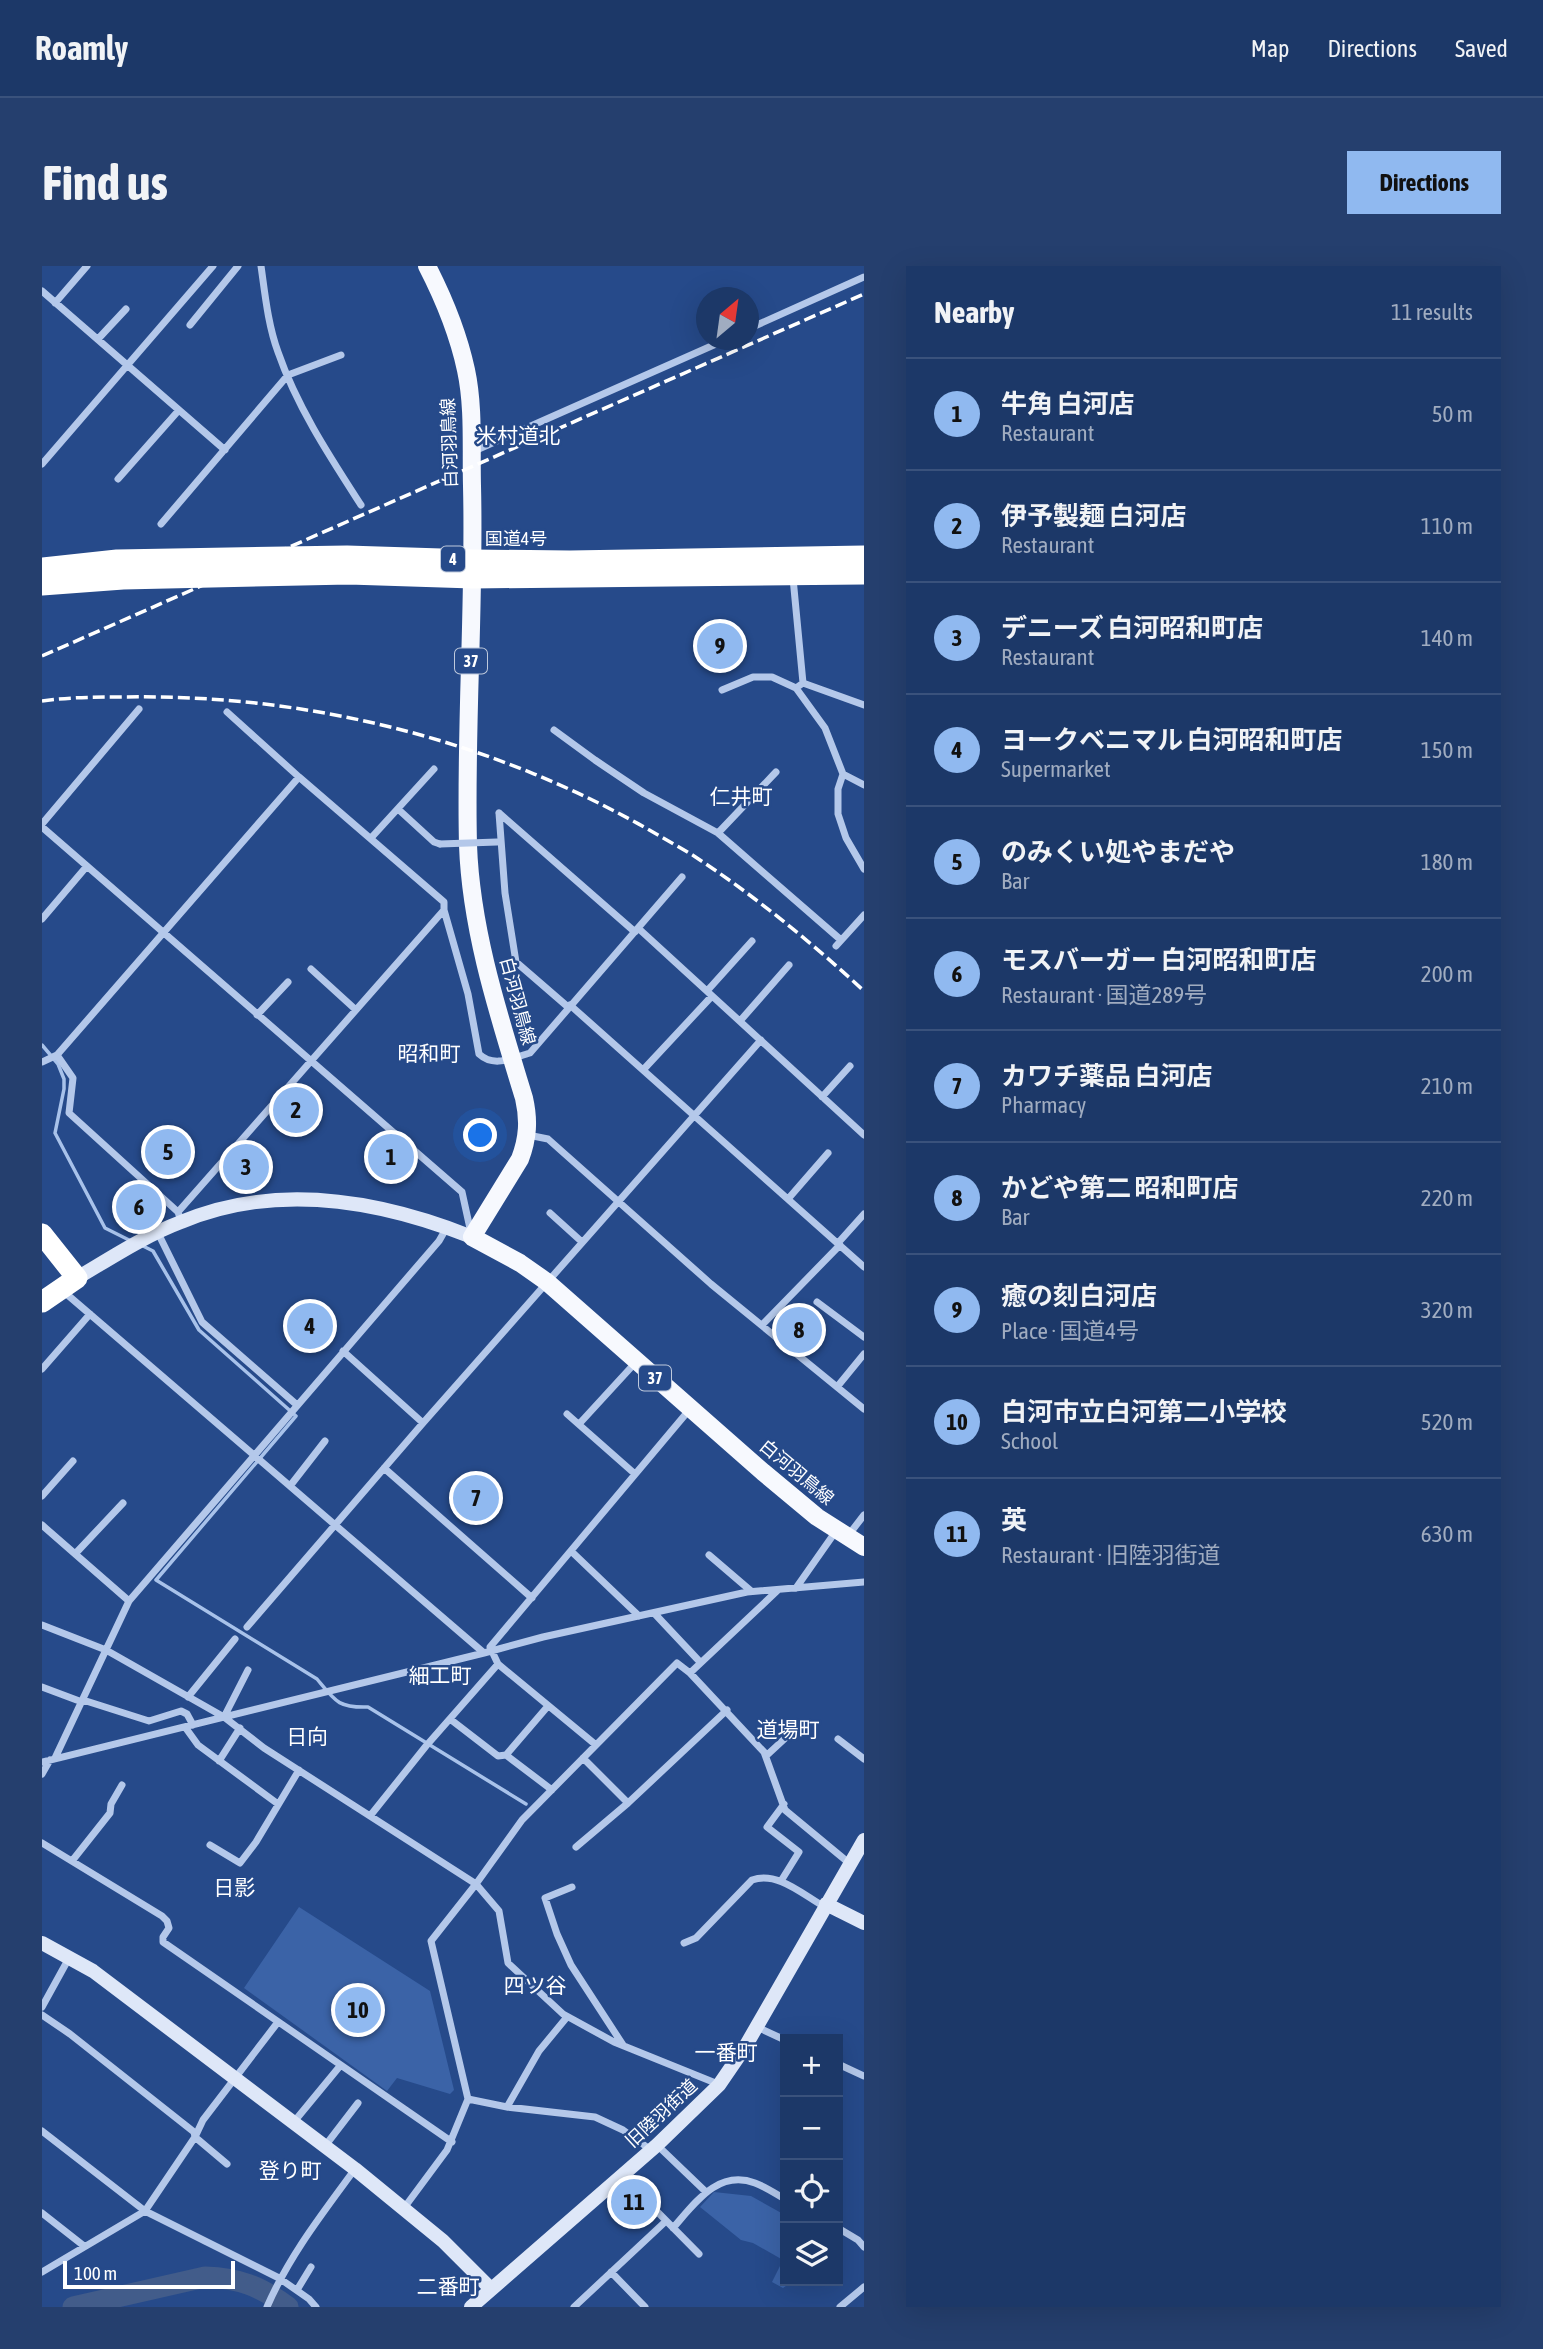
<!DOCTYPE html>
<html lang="en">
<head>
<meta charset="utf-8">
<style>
  :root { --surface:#1c3868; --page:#253f6e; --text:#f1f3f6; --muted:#a0acc0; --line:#3a527c; --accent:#90b9f0 }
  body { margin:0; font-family:"Asap Condensed","Noto Sans JP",sans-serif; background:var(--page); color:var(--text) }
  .controls { position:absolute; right:21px; bottom:21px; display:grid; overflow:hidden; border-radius:0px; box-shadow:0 7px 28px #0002 }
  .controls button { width:63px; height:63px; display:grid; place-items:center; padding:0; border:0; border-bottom:2px solid var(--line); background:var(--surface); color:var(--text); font:35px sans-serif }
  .compass { position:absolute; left:654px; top:21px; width:63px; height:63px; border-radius:50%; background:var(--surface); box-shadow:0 7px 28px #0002; rotate:29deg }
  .scale { position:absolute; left:21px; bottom:18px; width:172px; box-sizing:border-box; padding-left:7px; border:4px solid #fff; border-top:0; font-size:19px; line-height:24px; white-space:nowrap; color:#fff; -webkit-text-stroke:5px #264a8a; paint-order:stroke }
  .you { position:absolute; left:439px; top:870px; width:24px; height:24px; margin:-18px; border:5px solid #fff; border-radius:50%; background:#1a73e8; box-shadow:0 0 0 10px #1a73e833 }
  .badge { display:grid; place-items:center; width:46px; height:46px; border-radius:50%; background:var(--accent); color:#111; font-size:23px; font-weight:700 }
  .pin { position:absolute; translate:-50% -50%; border:4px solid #fff; box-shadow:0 2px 7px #0006 }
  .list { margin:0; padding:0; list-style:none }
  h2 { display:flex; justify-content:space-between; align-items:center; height:91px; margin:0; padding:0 28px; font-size:30px }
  h2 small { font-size:23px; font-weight:400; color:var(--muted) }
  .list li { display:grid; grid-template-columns:46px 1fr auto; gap:21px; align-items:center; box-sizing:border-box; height:112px; padding:0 28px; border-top:2px solid var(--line) }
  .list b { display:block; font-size:26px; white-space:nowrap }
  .list p { margin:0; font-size:23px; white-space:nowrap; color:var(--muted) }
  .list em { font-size:23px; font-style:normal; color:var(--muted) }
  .icon { flex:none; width:38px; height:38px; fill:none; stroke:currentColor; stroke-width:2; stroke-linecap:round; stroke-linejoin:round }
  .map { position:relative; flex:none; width:822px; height:2041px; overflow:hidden; border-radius:0px }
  header { display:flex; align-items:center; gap:42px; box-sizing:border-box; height:98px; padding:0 35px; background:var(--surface); border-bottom:2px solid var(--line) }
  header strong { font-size:33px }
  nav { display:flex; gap:38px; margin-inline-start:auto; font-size:24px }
  .intro { display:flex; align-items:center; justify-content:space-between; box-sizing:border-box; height:168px; padding:0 42px }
  h1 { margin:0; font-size:49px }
  .button { padding:18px 32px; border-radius:0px; background:var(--accent); color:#111; font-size:24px; font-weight:700 }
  main { display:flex; gap:42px; padding:0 42px }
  aside { flex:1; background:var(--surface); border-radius:0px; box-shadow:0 7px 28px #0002 }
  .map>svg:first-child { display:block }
  .green { fill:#3b63a7 }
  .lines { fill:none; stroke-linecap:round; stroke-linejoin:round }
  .stream { stroke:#a8c2ea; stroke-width:3.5 }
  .river { stroke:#425c8a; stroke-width:21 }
  .street { stroke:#b4c8ea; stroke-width:7 }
  .secondary { stroke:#dee7f8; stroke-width:14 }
  .primary { stroke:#f7f9fe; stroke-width:18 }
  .highway { stroke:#fff; stroke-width:21 }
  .rail { stroke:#fff; stroke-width:3.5; stroke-dasharray:12 5; stroke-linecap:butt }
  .street-bridge { stroke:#b4c8ea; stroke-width:7 }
  .labels { text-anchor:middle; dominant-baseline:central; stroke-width:5; stroke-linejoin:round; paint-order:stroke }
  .shield { fill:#264a8a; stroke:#bec9dc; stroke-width:2 }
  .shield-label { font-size:16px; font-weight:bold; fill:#fff }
  .street-label { font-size:18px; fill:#fff; stroke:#264a8a }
  .quarter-label { font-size:21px; fill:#fff; stroke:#264a8a }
</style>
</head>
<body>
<header>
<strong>Roamly</strong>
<nav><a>Map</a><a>Directions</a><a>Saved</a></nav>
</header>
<div class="intro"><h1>Find us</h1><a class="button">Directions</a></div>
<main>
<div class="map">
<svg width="822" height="2041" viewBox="0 0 822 2041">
  <rect width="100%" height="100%" fill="#264a8a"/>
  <path class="green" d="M 257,1641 L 388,1725 L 412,1824 L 408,1828 L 355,1812 L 345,1825 L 202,1722 Z
    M 672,1926 L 709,1930 L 743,1949 L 743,2015 L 751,2015 L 741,2022 L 730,2016 L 741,1994 L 711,1977 L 699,1974 L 658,1941 Z"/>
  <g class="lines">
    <path class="stream" d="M 0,779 L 16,798 L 22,813 L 22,823 L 13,867 L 63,962 L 89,975
      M 99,979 L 111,985 L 157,1064 L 254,1150 L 114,1314 L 275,1413 C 293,1435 296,1442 326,1441 L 484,1538"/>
    <path class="river" d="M 31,2041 L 163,2011 C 197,2012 218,2020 246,2041"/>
    <path class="street" d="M 219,0 C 223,28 226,59 236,86 C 255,141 288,191 319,239
      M 0,25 L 183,184
      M 13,37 L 45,0
      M 148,59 L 196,0
      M 706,63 L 822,11
      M 56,73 L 84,43
      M 430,186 L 683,74
      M 0,198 L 171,0
      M 76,213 L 137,144
      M 119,258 L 246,109 L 299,89
      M 751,312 L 761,417 L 754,422
      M 761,417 L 822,439
      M 680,424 L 711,411 L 730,411 L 754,422 L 783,462 L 801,508 L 796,523 L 796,548 L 804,572 L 822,603
      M 185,446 L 257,511
      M 512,464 L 553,494 L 602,527 L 676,567 L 799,674
      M 801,508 L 822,519
      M 356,543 L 392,576 L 398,578
      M 457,547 L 463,627 L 474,696 L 526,741
      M 457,547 L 593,666
      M 0,558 L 97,443
      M 0,561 L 420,926 L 429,967
      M 676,567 L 734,506
      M 329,572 L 392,503
      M 402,644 L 426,728 L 437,788 C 452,802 470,792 488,787 L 640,611
      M 0,653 L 45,600
      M 596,662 L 822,869
      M 794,680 L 822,649
      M 269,703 L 314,744
      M 665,725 L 710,675
      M 528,739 L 822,1001
      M 215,749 L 246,716
      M 698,755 L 747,699
      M 15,789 L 31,812 L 27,847 L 136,946
      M 0,796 L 15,789 L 257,511 L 402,636 L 402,644 L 136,946 L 139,955
      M 601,804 L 670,730
      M 780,831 L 808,800
      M 486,869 L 506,873 L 669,1018 L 822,1143
      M 746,933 L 786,887
      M 508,947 L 540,976
      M 116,967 L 160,1056 L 255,1139
      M 796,977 L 822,948
      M 21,1025 L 442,1387
      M 775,1036 L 822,1071
      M 720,1059 L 798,979
      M 301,1085 L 381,1157
      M 0,1103 L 48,1048
      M 795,1121 L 822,1088
      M 525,1148 L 593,1208
      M 538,1157 L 594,1096
      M 342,1202 L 490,1332
      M 248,1220 L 283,1175
      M 0,1230 L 31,1195
      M 0,1259 L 87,1335
      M 805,1271 L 822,1249
      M 529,1285 L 597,1350
      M 33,1288 L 81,1237
      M 667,1289 L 709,1325
      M 754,1322 L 794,1265
      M 612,1347 L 658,1396
      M 0,1359 L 64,1384 L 182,1451 L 222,1482 L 434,1618 L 457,1645 L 466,1697 L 521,1748 L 572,1776 L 676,1818
      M 205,1361 L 381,1157 L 719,774
      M 648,1407 L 736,1324
      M 0,1421 L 40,1436
      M 146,1431 L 193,1373
      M 41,1434 L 107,1455 L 139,1445 L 145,1448 L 151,1459
      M 182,1451 L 206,1404
      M 408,1453 L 456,1490 L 464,1489 L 506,1440
      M 143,1461 L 156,1479 L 236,1538
      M 796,1473 L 822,1493
      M 554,1479 L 456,1398 L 448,1381 L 648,1143
      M 464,1489 L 510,1524
      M 724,1490 L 751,1465
      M 13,1492 L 87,1335 L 397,975 L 405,961
      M 541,1492 L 586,1537
      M 177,1495 L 198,1462
      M 0,1496 L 442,1387 L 501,1371 L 705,1326 L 822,1316
      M 0,1508 L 8,1494
      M 328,1550 L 384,1480 L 456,1398
      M 0,1577 L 120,1650 L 125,1655 L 127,1662 L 121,1671 L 121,1676 L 410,1876
      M 168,1579 L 198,1597 L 214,1576 L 257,1504
      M 534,1581 L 586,1537 L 685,1444
      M 30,1595 L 68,1547 L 69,1538 L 80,1519
      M 739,1615 L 757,1586 L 725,1561 L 742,1538
      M 530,1621 L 503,1632 L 515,1668 L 529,1699 L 581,1779
      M 642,1677 L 654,1672 L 710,1614 C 736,1605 761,1629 783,1641
      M 0,1741 L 27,1692
      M 0,1749 L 28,1768 L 152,1866 L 153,1871 L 103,1945 L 0,2006
      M 715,1761 L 743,1774
      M 796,1798 L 822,1810
      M 426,1833 L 465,1841 L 553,1851 L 581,1864 L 609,1884
      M 465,1841 L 497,1785 L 525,1751
      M 251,1857 L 298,1800
      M 0,1865 L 103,1945 L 237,2012 L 267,2033 L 274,2041
      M 615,1879 L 664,1926
      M 283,1880 L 316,1837
      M 185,1898 L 153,1871 L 161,1854 L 236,1756
      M 580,1910 L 657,1988
      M 362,1942 L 405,1884 L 426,1833 L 389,1675 L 434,1618 L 480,1554 L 635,1397 L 648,1407 L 722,1486 L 743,1544 L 807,1597
      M 0,1947 L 42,1980
      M 631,1962 C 653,1937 676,1903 713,1917 C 724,1921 734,1928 743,1933
      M 796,1962 L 816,1974 L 822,1981
      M 569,2006 L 603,2041
      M 255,2024 L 269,2001
      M 225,2041 C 247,1990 280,1948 313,1903
      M 532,2041 L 624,1955
      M 798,2041 L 822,2021"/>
    <path class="secondary" d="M 35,1012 C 69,992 102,970 139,956 C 234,916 337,934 430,971
      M 784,1638 L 822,1657
      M 0,1677 L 51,1705 L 313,1903 L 401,1975 L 449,2023
      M 429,2041 L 615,1879 L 677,1819 L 703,1781 L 822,1574"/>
    <path class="primary" d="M 385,0 C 402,33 416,67 424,104 C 432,141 429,182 430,220 C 433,339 423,459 426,579 C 429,665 457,750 482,832 C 487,854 486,872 478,893 L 430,971 L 478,997 L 505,1016 L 721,1206 L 775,1251 L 822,1281"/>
    <path class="highway" d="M 0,302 L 75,294 L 305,290 L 431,294 L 528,295 L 822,290
      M 0,319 L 81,313 L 307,308 L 431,312 L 822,308
      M 0,968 L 35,1012 L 0,1036"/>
    <path class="rail" d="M 0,390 L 822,28
      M 0,435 C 28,431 56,431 85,431 C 264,428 445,473 602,561 C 619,571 636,580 652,590 C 713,630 769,676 822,725"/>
    <path class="street-bridge" d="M 398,578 L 455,576"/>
  </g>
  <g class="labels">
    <g class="shield">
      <rect x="399" y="280.5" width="24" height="25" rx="5"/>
      <rect x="413" y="382.5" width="32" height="25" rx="5"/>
      <rect x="597" y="1099.5" width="32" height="25" rx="5"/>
    </g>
    <g class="shield-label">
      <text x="411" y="293">4</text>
      <text x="429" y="395">37</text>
      <text x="613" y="1112">37</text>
    </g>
    <g class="street-label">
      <text transform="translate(407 177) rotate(-92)">白河羽鳥線</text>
      <text x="474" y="272">国道4号</text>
      <text transform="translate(476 735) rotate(75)">白河羽鳥線</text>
      <text transform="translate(755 1206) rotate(40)">白河羽鳥線</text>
      <text transform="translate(619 1847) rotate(-43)">旧陸羽街道</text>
    </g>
    <g class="quarter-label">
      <text x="476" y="169">米村道北</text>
      <text x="699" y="530">仁井町</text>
      <text x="387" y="787">昭和町</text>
      <text x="398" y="1409">細工町</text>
      <text x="746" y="1463">道場町</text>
      <text x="265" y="1470">日向</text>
      <text x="192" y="1621">日影</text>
      <text x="493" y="1719">四ツ谷</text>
      <text x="684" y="1786">一番町</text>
      <text x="248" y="1904">登り町</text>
      <text x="406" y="2020">二番町</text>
    </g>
  </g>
</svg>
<div class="controls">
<button>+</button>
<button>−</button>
<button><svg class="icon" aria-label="locate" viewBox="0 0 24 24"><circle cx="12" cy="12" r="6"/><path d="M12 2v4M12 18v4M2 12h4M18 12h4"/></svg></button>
<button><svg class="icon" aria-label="layers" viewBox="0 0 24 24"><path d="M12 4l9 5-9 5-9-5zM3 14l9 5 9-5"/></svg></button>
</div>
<svg class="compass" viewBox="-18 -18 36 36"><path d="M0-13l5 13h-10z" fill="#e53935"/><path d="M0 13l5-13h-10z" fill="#a0acc0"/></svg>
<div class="scale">100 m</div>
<div class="you"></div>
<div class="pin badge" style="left:349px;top:891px">1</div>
<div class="pin badge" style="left:254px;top:844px">2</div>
<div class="pin badge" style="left:204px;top:901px">3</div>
<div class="pin badge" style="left:268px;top:1060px">4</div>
<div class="pin badge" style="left:126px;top:886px">5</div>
<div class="pin badge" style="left:97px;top:941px">6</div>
<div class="pin badge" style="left:434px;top:1232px">7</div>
<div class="pin badge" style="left:757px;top:1064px">8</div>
<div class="pin badge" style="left:678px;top:380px">9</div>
<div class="pin badge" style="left:316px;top:1744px">10</div>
<div class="pin badge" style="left:592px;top:1936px">11</div>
</div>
<aside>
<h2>Nearby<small>11 results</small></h2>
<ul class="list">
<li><span class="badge">1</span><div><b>牛角 白河店</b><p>Restaurant</p></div><em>50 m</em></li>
<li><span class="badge">2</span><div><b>伊予製麺 白河店</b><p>Restaurant</p></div><em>110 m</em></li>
<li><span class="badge">3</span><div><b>デニーズ 白河昭和町店</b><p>Restaurant</p></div><em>140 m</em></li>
<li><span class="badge">4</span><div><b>ヨークベニマル 白河昭和町店</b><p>Supermarket</p></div><em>150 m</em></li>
<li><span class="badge">5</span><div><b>のみくい処やまだや</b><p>Bar</p></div><em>180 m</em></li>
<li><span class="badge">6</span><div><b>モスバーガー 白河昭和町店</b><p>Restaurant · 国道289号</p></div><em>200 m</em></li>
<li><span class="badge">7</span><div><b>カワチ薬品 白河店</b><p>Pharmacy</p></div><em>210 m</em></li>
<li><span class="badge">8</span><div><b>かどや第二 昭和町店</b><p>Bar</p></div><em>220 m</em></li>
<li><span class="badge">9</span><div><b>癒の刻白河店</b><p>Place · 国道4号</p></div><em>320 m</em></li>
<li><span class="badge">10</span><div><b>白河市立白河第二小学校</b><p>School</p></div><em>520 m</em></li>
<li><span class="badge">11</span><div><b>英</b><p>Restaurant · 旧陸羽街道</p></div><em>630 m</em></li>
</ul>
</aside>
</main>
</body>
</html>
